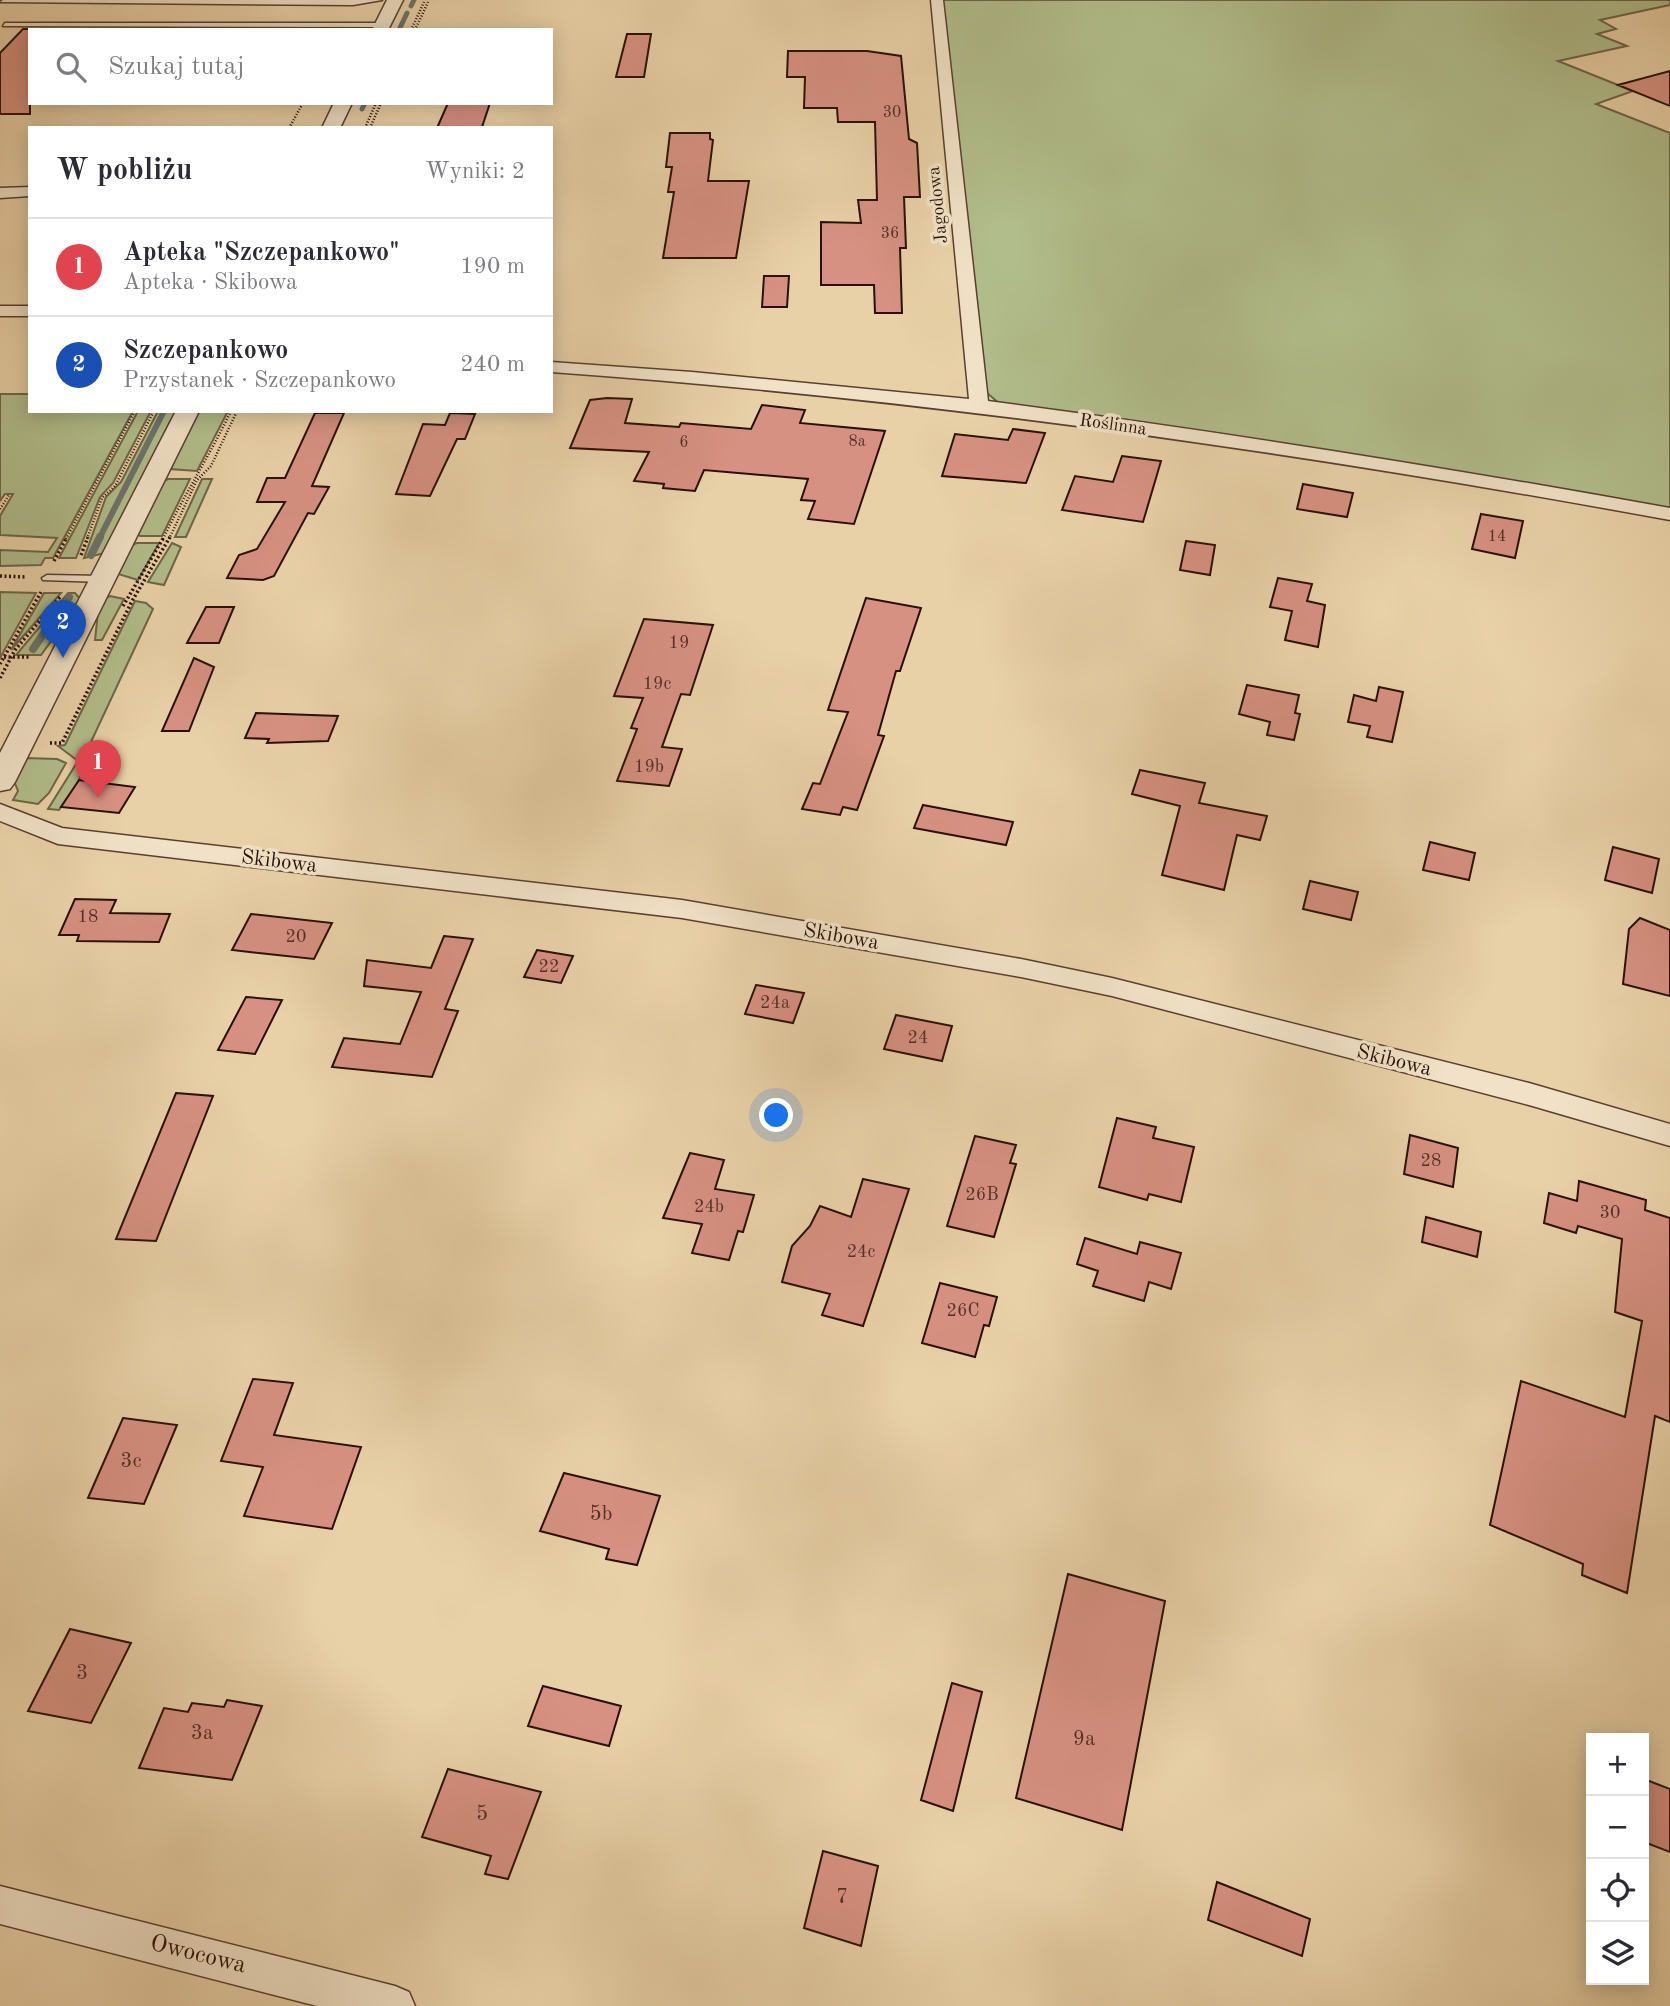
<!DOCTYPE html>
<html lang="pl">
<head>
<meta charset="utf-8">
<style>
  :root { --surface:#fff; --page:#f2f2f3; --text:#2b2b33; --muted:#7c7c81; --line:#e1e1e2; --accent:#8f2418 }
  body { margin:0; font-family:"Old Standard TT",serif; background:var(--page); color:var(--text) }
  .controls { position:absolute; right:21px; bottom:21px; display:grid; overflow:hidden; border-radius:0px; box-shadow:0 4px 18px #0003 }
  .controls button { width:63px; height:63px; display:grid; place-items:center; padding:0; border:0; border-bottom:2px solid var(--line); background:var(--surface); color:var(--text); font:35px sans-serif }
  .you { position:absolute; left:777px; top:1116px; width:24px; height:24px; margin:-18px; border:5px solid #fff; border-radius:50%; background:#1a73e8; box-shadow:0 0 0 10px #1a73e833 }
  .badge { display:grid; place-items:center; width:46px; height:46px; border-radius:50%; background:var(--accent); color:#fff; font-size:23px; font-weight:700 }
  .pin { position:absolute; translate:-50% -58px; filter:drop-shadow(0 2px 4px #0008) }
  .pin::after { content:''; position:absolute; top:37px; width:24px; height:21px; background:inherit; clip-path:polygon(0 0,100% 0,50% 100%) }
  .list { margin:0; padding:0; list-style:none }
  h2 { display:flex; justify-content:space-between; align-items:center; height:91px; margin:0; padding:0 28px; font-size:30px }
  h2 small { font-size:23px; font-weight:400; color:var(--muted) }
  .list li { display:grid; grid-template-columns:46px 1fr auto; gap:21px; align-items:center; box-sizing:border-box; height:98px; padding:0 28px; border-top:2px solid var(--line) }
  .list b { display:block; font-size:26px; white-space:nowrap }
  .list p { margin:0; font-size:23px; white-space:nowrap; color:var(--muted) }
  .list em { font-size:23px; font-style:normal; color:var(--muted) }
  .icon { flex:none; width:38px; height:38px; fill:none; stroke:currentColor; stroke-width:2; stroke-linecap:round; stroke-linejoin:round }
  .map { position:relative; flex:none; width:1670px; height:2006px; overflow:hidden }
  .search { position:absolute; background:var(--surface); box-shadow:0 4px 18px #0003; left:28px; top:28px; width:525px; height:77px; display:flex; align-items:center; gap:18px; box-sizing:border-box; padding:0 24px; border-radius:0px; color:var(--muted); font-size:26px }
  .panel { position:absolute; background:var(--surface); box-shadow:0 4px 18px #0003; left:28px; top:126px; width:525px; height:287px; border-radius:0px }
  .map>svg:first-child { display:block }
  .green { fill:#b1bd8b; stroke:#6d6648; stroke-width:2 }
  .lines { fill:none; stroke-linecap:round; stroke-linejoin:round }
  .stream-far2 { stroke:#6c746b; stroke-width:5 }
  .stream-far1 { stroke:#6c746b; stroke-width:6 }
  .stream { stroke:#6c746b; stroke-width:8 }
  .building { fill:#d79182; stroke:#291006; stroke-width:2 }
  .service-casing { stroke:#59402e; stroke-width:3 }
  .minor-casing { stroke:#59402e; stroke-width:3 }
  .tertiary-casing { stroke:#59402e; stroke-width:3 }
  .path-far1 { stroke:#291006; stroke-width:2.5; stroke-dasharray:1 2; stroke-linecap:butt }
  .path { stroke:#291006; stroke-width:3.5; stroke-dasharray:2 2.5; stroke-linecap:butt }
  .service { fill:#f1e1c6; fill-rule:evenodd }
  .minor { fill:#f1e1c6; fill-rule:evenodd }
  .tertiary { fill:#f1e1c6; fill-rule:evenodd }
  .labels { text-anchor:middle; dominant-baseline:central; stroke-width:7; stroke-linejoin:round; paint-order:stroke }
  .far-number-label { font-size:16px; fill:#543025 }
  .far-street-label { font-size:18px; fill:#291006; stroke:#f1e1c6 }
  .number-label { font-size:18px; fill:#543025 }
  .street-label { font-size:21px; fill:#291006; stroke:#f1e1c6 }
  .near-number-label { font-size:21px; fill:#543025 }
  .near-street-label { font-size:24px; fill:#291006; stroke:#f1e1c6 }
</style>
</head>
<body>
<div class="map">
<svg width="1670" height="2006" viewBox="0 0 1670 2006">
  <rect width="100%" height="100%" fill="#e9d1a7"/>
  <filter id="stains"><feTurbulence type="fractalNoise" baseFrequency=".00286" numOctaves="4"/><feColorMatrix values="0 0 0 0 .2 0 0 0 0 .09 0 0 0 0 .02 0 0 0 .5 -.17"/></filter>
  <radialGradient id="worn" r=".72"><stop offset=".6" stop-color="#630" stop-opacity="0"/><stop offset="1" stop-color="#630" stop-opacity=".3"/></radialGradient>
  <path class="green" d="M 942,0 L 1670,0 L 1670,5 L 1600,20 L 1616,29 L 1597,34 L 1627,46 L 1558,61 L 1633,91 L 1596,104 L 1670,133 L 1670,508 L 1217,433 L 1001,405 L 986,392 Z
    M 0,394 L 30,394 L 30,411 L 133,411 L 53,558 L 45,558 L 41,565 L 0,566 L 0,550 L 48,552 L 57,538 L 0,535 L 0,516 L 13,494 L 5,494 L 0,501 Z
    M 138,411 L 151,411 L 113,483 L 100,497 L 76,558 L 59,558 Z
    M 158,411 L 178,411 L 105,553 L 84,558 L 106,497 L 121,482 Z
    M 228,411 L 197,471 L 170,469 L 198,412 Z
    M 168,479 L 190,479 L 162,536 L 140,536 L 137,534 L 164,481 Z
    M 202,479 L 212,479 L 186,537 L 175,537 Z
    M 137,543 L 159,543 L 138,580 L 118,574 L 132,545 Z
    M 172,543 L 181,547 L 164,585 L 148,582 Z
    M 0,592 L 36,593 L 0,658 Z
    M 44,593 L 61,593 L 11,650 Z
    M 68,593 L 75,593 L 81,600 L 41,655 L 16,655 Z
    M 110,596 L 124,599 L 102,640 L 95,640 L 98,612 L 106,598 Z
    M 135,601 L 146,603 L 153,609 L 83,759 L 79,781 L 59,810 L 48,809 L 78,761 L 58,746 L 65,745 Z
    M 25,758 L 57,759 L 66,763 L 49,793 L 38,804 L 13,800 L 18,791 L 14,781 Z"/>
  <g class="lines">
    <path class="stream-far2" d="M 411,6 L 414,0
      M 399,30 L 407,13
      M 362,109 L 365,103"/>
    <path class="stream-far1" d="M 99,539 L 164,411"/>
    <path class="stream" d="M 91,555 L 100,537
      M 33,649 L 69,597"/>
  </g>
  <path class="building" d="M 23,29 L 30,29 L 30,114 L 0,114 L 0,53 Z
    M 627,34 L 651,34 L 644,77 L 616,77 Z
    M 788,51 L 867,51 L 901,56 L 909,139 L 917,143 L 920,197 L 904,197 L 906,248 L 900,248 L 902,313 L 875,313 L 874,285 L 821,285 L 821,222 L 861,223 L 858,200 L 877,200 L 875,122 L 838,122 L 837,108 L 804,108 L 805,77 L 787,77 Z
    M 1670,71 L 1670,106 L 1618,85 Z
    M 448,103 L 490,103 L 482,127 L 437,128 Z
    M 670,133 L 710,133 L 710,139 L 713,140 L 708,181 L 749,181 L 736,258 L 663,258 L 674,192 L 668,192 L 672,167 L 666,167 Z
    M 764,276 L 789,276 L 787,307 L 762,307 Z
    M 607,398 L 632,399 L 625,423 L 679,427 L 681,423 L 751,429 L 762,405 L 805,410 L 800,423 L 885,431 L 854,524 L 808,519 L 815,501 L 801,500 L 808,479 L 704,470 L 695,491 L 663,488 L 664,484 L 634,481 L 649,452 L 570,448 L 590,400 Z
    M 315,413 L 344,413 L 312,486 L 329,487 L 314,514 L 308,513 L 274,576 L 263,580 L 227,578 L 239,555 L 257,549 L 285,502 L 257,502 L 267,478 L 285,478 Z
    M 450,413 L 475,414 L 465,439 L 457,439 L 430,496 L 396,494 L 423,424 L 445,425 Z
    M 1013,429 L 1045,433 L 1026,483 L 942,476 L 955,434 L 1008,440 Z
    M 1122,456 L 1161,461 L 1143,522 L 1062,510 L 1075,476 L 1113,482 Z
    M 1303,484 L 1353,493 L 1347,517 L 1297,509 Z
    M 1481,514 L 1523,521 L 1515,558 L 1472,549 Z
    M 1186,541 L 1215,545 L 1210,575 L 1180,570 Z
    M 1278,578 L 1312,584 L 1307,601 L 1325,605 L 1318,647 L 1285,640 L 1292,611 L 1270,607 Z
    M 866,598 L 921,608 L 900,671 L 896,671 L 878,735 L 884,736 L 857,810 L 843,807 L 840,815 L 802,809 L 813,783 L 820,784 L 848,712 L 828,710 Z
    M 206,607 L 234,607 L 219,643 L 187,643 Z
    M 644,619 L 713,625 L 690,695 L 681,694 L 662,747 L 682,749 L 669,786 L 617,781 L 637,729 L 631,728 L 643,698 L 614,696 Z
    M 194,658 L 214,667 L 189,731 L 162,731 Z
    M 1247,685 L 1299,695 L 1295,713 L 1300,714 L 1294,740 L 1267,735 L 1270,722 L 1239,714 Z
    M 1379,687 L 1403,692 L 1392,742 L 1367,737 L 1370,726 L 1348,722 L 1354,695 L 1376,701 Z
    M 256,713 L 338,716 L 328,741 L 267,743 L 269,739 L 245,738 Z
    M 1140,770 L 1205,783 L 1199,803 L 1267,816 L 1260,840 L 1237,835 L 1224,890 L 1162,875 L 1180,806 L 1132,794 Z
    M 79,780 L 135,787 L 119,813 L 61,807 Z
    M 923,805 L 1013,822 L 1006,845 L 914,828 Z
    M 1430,842 L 1475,853 L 1469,880 L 1423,870 Z
    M 1613,847 L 1659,859 L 1652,893 L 1605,880 Z
    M 1310,881 L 1358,892 L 1351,920 L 1303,909 Z
    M 75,899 L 116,900 L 110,913 L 170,914 L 159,942 L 77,941 L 79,935 L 59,935 Z
    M 251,914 L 332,923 L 314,959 L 232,950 Z
    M 1640,918 L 1670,930 L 1670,996 L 1623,984 L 1629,929 Z
    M 444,936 L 473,939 L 445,1009 L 458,1011 L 432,1077 L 332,1067 L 344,1038 L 400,1044 L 421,992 L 364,986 L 367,960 L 431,968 Z
    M 537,950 L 573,956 L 561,983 L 524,977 Z
    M 756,985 L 804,993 L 793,1023 L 745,1014 Z
    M 246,997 L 282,1000 L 255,1054 L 218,1050 Z
    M 896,1015 L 952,1026 L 942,1061 L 884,1049 Z
    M 176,1093 L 213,1096 L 156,1241 L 116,1239 Z
    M 1117,1118 L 1156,1127 L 1153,1138 L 1194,1147 L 1181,1202 L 1149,1194 L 1147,1200 L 1099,1187 Z
    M 1410,1135 L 1458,1148 L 1453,1187 L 1404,1174 Z
    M 975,1136 L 1016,1145 L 1010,1163 L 1016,1164 L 994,1237 L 947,1226 Z
    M 690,1153 L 724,1160 L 715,1189 L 754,1195 L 743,1232 L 738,1231 L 729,1260 L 692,1253 L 702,1224 L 663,1218 Z
    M 863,1179 L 909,1189 L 863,1326 L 822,1315 L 830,1294 L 782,1282 L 792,1246 L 810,1226 L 820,1206 L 851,1217 Z
    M 1579,1181 L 1646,1200 L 1645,1210 L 1670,1218 L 1670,1422 L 1655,1416 L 1627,1593 L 1582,1575 L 1583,1564 L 1490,1525 L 1521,1381 L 1625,1417 L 1642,1321 L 1615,1312 L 1622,1239 L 1578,1226 L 1576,1233 L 1544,1223 L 1549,1193 L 1577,1201 Z
    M 1426,1217 L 1481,1232 L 1477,1257 L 1422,1242 Z
    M 1085,1238 L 1137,1254 L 1140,1242 L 1181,1253 L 1171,1289 L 1149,1282 L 1144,1301 L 1093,1286 L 1098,1271 L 1077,1264 Z
    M 940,1283 L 997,1297 L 989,1326 L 984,1325 L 975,1357 L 922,1343 Z
    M 253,1379 L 293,1383 L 274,1435 L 361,1447 L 332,1529 L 244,1516 L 263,1467 L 221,1461 Z
    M 123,1418 L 177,1425 L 144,1504 L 88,1498 Z
    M 564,1473 L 660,1496 L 637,1565 L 606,1559 L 609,1549 L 540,1531 Z
    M 1068,1574 L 1165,1601 L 1122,1830 L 1016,1798 Z
    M 70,1629 L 131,1643 L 91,1723 L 28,1711 Z
    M 952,1683 L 982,1692 L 953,1811 L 921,1800 Z
    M 543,1686 L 621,1706 L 609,1746 L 528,1726 Z
    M 227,1700 L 262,1706 L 232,1780 L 139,1768 L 164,1708 L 188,1712 L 192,1703 L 224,1707 Z
    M 448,1769 L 541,1792 L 508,1879 L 485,1874 L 491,1856 L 422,1837 Z
    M 1644,1779 L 1670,1789 L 1670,1852 L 1644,1842 Z
    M 823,1851 L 878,1866 L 861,1946 L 804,1928 Z
    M 1217,1882 L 1310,1919 L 1302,1956 L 1208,1920 Z"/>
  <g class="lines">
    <defs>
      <path id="service" d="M 382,0 L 353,5 L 0,2 L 3,0 Z
        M 5,23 L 382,23 L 385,25 L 382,27 L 3,26 Z
        M 47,575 L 103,576 L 108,579 L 103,582 L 43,580 L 42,578 Z"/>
      <path id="minor" d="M 931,0 L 943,0 L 988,401 C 1216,431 1443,467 1670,508 L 1670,520 C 1299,452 928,399 551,372 L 551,362 L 692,372 L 969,399 Z
        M 30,187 L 30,196 L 0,198 L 0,188 Z
        M 0,306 L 30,306 L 30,316 L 0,316 Z
        M 0,804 L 62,828 L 682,900 L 1021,959 L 1112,978 L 1529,1083 L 1670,1124 L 1670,1146 L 1529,1105 L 1112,996 L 1021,977 L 682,918 L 58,844 L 0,821 Z
        M 0,1886 L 395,1986 L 409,1992 L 415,2006 L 317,2006 L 0,1924 Z"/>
      <path id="tertiary" d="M 387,0 L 403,0 L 388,30 L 372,30 Z
        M 334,103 L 352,103 L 340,128 L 322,128 Z
        M 176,411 L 199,411 L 15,782 L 10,789 L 0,791 L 0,753 Z"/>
    </defs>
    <use href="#service" class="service-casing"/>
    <use href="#minor" class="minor-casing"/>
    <use href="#tertiary" class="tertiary-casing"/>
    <path class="path-far1" d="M 411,30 L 425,0
      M 415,30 L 429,0
      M 289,128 L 303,103
      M 365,128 L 376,103
      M 370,128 L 381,103
      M 0,509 L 9,495
      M 66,539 L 135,411
      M 87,539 L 102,498 L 115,486 L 154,411
      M 163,539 C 184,495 210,455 231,411
      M 169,539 L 197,480 L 211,466 L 237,411"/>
    <path class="path" d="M 81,555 L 88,537
      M 54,561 L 67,537
      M 0,576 L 27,577
      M 123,606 L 164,537
      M 4,657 L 31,657
      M 0,664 L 41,592
      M 0,678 L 15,650 L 60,597
      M 50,743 L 62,743 L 132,601 L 170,537"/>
    <use href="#service" class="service"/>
    <use href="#minor" class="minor"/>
    <use href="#tertiary" class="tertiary"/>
  </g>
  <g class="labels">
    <g class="far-number-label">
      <text x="892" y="113">30</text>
      <text x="890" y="234">36</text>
      <text x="857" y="442">8a</text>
      <text x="684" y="443">6</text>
      <text x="1497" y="537">14</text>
    </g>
    <g class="far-street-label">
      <text transform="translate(938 205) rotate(-96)">Jagodowa</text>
      <text transform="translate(1113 425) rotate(8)">Roślinna</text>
    </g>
    <g class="number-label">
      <text x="679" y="643">19</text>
      <text x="657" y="684">19c</text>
      <text x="649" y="767">19b</text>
      <text x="88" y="917">18</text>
      <text x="296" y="937">20</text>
      <text x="549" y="967">22</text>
      <text x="775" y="1003">24a</text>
      <text x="918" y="1038">24</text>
      <text x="1431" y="1161">28</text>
      <text x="982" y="1195">26B</text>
      <text x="709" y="1207">24b</text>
      <text x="1610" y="1213">30</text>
      <text x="861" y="1252">24c</text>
      <text x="963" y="1311">26C</text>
    </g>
    <g class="street-label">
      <text transform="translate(279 862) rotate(7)">Skibowa</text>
      <text transform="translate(841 937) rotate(10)">Skibowa</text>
      <text transform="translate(1394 1061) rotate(14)">Skibowa</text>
    </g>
    <g class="near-number-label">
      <text x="131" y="1461">3c</text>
      <text x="601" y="1514">5b</text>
      <text x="82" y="1673">3</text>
      <text x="202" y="1733">3a</text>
      <text x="1084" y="1739">9a</text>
      <text x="482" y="1814">5</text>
      <text x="842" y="1897">7</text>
    </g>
    <g class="near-street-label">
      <text transform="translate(198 1955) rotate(14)">Owocowa</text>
    </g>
  </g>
  <rect width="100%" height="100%" filter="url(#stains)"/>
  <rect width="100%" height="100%" fill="url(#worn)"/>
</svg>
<div class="controls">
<button>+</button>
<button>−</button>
<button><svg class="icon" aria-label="locate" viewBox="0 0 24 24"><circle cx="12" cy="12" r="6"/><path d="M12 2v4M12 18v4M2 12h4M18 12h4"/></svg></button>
<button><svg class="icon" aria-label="layers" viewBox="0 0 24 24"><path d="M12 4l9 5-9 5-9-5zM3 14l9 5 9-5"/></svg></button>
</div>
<div class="you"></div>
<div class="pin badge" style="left:98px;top:798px;background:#e0444e">1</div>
<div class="pin badge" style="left:63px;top:658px;background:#1a4fb4">2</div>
<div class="search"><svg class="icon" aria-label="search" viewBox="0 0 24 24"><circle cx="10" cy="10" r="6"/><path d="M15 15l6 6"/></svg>Szukaj tutaj</div>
<section class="panel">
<h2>W pobliżu<small>Wyniki: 2</small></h2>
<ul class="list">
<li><span class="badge" style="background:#e0444e">1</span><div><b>Apteka &quot;Szczepankowo&quot;</b><p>Apteka · Skibowa</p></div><em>190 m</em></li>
<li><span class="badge" style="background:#1a4fb4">2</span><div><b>Szczepankowo</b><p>Przystanek · Szczepankowo</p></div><em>240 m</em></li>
</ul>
</section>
</div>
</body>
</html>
